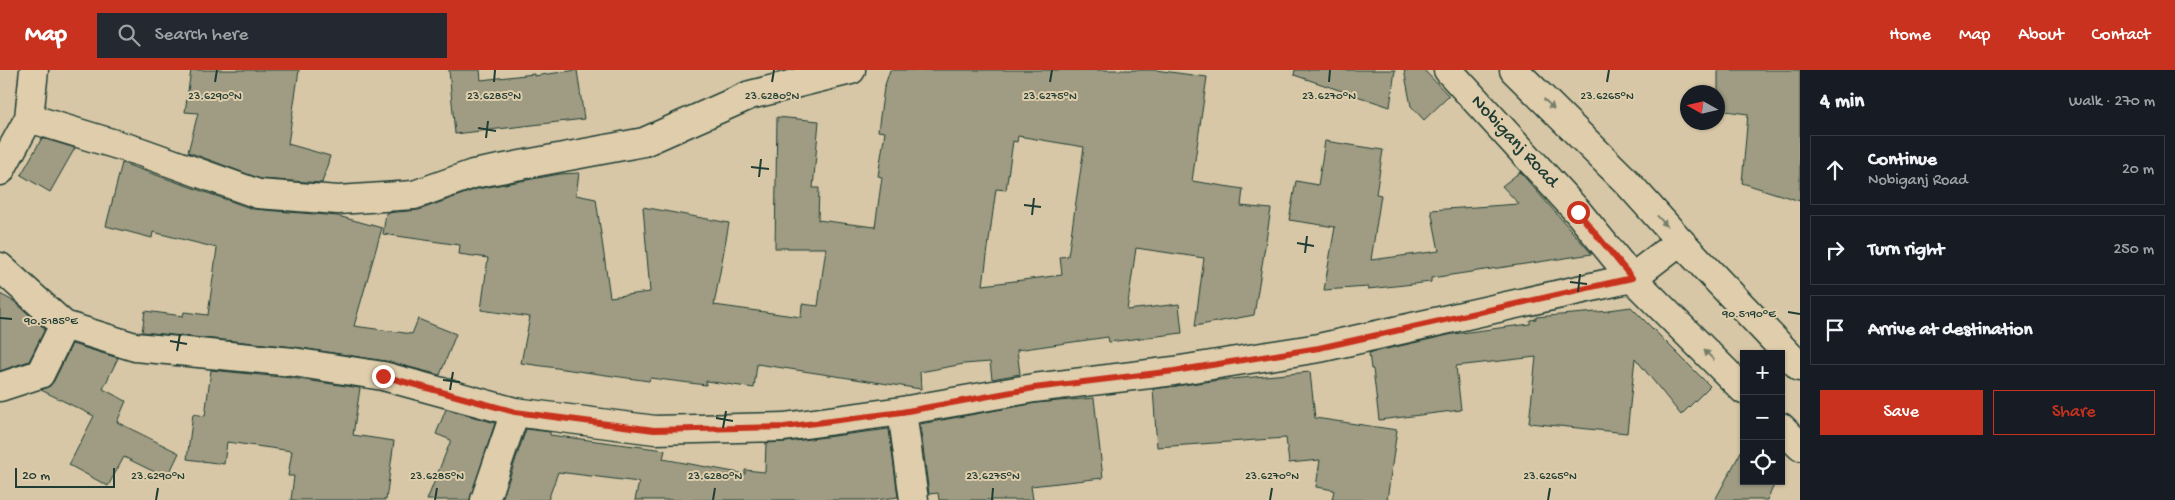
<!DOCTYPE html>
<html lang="en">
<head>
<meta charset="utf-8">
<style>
  :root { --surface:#171b24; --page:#242831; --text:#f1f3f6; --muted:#9ea1a6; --line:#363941; --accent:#c8321e }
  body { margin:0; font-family:"Gochi Hand",sans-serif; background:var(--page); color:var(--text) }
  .controls { position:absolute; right:15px; bottom:15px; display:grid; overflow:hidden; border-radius:0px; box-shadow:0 1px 4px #0004 }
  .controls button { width:45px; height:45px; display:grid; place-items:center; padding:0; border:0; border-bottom:1px solid var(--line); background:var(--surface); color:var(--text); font:25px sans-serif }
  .compass { position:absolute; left:1680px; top:15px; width:45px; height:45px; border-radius:50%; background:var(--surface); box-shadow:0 1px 4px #0004; rotate:278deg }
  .scale { position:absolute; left:15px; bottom:12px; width:100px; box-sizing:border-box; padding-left:5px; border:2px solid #1f3d34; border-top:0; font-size:14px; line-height:18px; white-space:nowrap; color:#1f3d34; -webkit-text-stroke:4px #dfcdab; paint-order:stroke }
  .stop { position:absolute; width:15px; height:15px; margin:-11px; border:4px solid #c8321e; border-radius:50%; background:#fff }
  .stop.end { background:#c8321e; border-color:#fff; box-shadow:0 1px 5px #0008 }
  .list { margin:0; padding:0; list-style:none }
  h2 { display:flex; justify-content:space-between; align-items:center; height:65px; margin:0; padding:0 20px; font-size:21px }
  h2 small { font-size:16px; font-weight:400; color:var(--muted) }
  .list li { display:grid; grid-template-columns:32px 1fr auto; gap:15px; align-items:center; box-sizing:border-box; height:70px; margin:0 10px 10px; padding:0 10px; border:1px solid var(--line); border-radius:0px }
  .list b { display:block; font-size:19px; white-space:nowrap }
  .list p { margin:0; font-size:16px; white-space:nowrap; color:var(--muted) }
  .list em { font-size:16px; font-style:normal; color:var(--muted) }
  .actions { display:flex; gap:10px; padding:15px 20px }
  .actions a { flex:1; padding:11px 0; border:1px solid var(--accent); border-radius:0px; text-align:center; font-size:18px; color:var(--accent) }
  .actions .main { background:var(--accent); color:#fff }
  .icon { flex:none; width:28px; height:28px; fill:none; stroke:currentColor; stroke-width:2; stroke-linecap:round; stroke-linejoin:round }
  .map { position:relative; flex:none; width:1800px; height:430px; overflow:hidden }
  header { display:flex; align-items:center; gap:30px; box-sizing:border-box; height:70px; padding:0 25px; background:var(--accent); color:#fff }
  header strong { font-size:24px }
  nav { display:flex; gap:28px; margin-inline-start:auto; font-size:18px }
  .search { width:350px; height:45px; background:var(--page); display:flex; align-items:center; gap:12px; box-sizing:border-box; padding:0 18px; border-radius:0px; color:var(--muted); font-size:19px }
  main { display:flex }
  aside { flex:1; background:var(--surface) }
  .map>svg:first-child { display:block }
  .building { fill:#9f9c83; stroke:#1f3d34; fill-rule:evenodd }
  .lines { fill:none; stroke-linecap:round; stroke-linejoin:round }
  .minor-casing { stroke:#1f3d34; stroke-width:31 }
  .major-casing { stroke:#1f3d34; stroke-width:31 }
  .minor { stroke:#dfcdab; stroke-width:28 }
  .major { stroke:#dfcdab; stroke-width:28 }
  .oneway { fill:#757e6a }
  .route { stroke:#c8321e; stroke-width:6 }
  .ticks { fill:none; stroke:#1f3d34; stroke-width:2 }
  .labels { text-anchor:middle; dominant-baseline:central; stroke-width:4; stroke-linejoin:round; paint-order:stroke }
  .street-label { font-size:19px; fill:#1f3d34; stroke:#dfcdab }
  .ticks-label { font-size:12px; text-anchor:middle; fill:#1f3d34; stroke:#dfcdab; stroke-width:4; stroke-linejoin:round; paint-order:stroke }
</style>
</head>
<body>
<header>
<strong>Map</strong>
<div class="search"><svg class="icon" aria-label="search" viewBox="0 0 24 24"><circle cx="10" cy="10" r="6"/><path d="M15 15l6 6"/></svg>Search here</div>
<nav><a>Home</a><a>Map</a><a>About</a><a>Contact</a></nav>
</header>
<main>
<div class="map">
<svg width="1800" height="430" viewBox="0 0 1800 430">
  <rect width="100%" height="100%" fill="#d7c7a6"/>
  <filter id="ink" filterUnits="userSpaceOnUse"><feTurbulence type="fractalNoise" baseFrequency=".02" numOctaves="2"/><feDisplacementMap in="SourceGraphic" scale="10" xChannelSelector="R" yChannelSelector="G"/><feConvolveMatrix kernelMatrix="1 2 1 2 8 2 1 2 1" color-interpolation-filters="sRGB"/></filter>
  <g filter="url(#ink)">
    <path class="building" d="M 191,0 L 299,0 L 288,74 L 330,86 L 322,113 L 261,109 L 188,82 L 198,43 L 185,42 Z
      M 449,0 L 480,0 L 481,10 L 534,4 L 534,6 L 577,0 L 584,49 L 455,64 Z
      M 890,0 L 1155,0 L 1207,7 L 1192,111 L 1243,119 L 1241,136 L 1271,139 L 1254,245 L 1195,256 L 1204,188 L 1136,178 L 1127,240 L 1179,234 L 1182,263 L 1109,272 L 1108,267 L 1017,280 L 1020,304 L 992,309 L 990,292 L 964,294 L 920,302 L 921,319 L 757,294 L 754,318 L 706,311 L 706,315 L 650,308 L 649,311 L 521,293 L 530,247 L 481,240 L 488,188 L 459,184 L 460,175 L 383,164 L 386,143 L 419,140 L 477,119 L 560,104 L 579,103 L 576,125 L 596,129 L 610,227 L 650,222 L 643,137 L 729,153 L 714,235 L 801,247 L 802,234 L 818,236 L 826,178 L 775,178 L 777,47 L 819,51 L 813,118 L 819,118 L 818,150 L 875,157 L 882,107 L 878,106 L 885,62 L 878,61 L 884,18 ZM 1018,66 L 1084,77 L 1068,186 L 1060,187 L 1062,205 L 983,215 L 996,119 L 1006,120 L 1013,71 L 1017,72 Z
      M 1295,0 L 1395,0 L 1390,37 L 1294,5 Z
      M 1404,0 L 1424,0 L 1449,26 L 1424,50 L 1411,36 Z
      M 1718,0 L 1800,0 L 1800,131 L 1742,113 L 1748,44 L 1718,40 Z
      M 42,68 L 75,78 L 50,122 L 21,105 Z
      M 1325,71 L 1383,80 L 1376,124 L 1381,125 L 1371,190 L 1439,181 L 1431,140 L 1519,134 L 1502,116 L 1520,102 L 1592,184 L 1431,208 L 1431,212 L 1368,219 L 1368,217 L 1324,220 L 1335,157 L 1289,150 L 1296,111 L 1318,115 Z
      M 122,93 L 253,139 L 338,146 L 382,158 L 354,256 L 412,264 L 418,249 L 456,264 L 440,305 L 386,291 L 295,277 L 142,262 L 145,241 L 183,246 L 184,242 L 208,245 L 217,178 L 153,162 L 152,168 L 106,156 Z
      M 0,224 L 15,232 L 45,259 L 29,291 L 0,301 Z
      M 1631,237 L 1710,316 L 1681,345 L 1635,288 L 1627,363 L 1529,353 L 1536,287 L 1456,296 L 1461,340 L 1379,350 L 1373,299 L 1371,299 L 1369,283 L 1453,264 L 1530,254 L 1530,250 L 1536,249 L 1536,247 L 1609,241 L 1609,240 Z
      M 72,274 L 118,288 L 103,319 L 126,331 L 117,352 L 179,383 L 167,408 L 124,387 L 108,416 L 69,395 L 94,346 L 41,320 L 50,316 L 54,311 Z
      M 211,300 L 291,308 L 360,318 L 353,365 L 394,371 L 386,430 L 291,430 L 294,406 L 288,406 L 292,381 L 227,372 L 224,394 L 187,389 L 193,344 L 205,346 Z
      M 1310,302 L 1315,348 L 1397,360 L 1387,430 L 1332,430 L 1334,420 L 1316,417 L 1320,390 L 1289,393 L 1286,368 L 1157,377 L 1153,319 L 1220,310 Z
      M 1094,328 L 1103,408 L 1031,416 L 1033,430 L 939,430 L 938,423 L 929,424 L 920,354 L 1036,333 Z
      M 446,339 L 495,353 L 470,430 L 427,430 L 451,370 L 436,364 Z
      M 526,359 L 550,362 L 550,365 L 665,380 L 663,389 L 745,404 L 745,400 L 765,402 L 766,373 L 786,372 L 889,359 L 898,427 L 876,430 L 635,430 L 639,412 L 558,402 L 548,430 L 502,430 Z
      M 1744,376 L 1744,411 L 1776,411 L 1767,430 L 1715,430 Z"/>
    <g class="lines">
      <defs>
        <path id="minor" d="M 29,48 L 141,82 L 258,124 L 338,130 L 414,125 L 473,104 L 644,72 L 750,25 L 851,0
          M 0,101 L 29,48 L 34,0
          M 0,197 L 64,255
          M 0,317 L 40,304 L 64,255 L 135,277 L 293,292 L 383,306 L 515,342 L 655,360 L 784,357 L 902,341 L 1034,318 L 1174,301 L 1319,278 L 1632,208 L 1680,171
          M 902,341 L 914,430
          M 485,430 L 515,342"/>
        <path id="major" d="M 1448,0 L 1578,142 L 1632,208 L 1744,320
          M 1514,0 L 1626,111 L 1680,171 L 1800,297
          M 1781,357 L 1800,376"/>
      </defs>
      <use href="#minor" class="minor-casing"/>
      <use href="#major" class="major-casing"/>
      <use href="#minor" class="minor"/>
      <use href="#major" class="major"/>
    </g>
    <defs><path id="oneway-solid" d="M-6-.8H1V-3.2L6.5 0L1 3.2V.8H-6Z" transform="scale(1.25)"/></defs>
    <g class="oneway">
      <use href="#oneway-solid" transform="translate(1549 34) rotate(45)"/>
      <use href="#oneway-solid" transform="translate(1662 151) rotate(48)"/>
      <use href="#oneway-solid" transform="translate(1709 285) rotate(-135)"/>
    </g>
  </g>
  <g class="lines" filter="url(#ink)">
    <path class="route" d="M 383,306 L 515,342 L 654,360 L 784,357 L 902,342 L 1034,318 L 1174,301 L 1319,278 L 1632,208 L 1578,142"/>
  </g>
  <path class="ticks" d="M 215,12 L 217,0M 494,12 L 495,0M 772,12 L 774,0M 1050,12 L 1052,0M 1329,12 L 1330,0M 1607,12 L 1609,0M 478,58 L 496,61M 486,68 L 488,51M 751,97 L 769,99M 759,107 L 761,89M 1024,135 L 1041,137M 1032,145 L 1034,128M 1297,173 L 1314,176M 1305,183 L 1307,166M 1570,212 L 1587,214M 1578,222 L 1580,204M 1788,242 L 1800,244M 0,248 L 12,249M 170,271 L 187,274M 177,281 L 180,264M 443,310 L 460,312M 450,320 L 453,302M 716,348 L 733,351M 723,358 L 726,341M 156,430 L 158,418M 435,430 L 437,418M 713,430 L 715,418M 992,430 L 993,418M 1270,430 L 1272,418M 1548,430 L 1550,418"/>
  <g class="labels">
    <g class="street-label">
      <text transform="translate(1514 72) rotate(47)">Nobiganj Road</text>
    </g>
  </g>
  <g class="ticks-label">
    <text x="215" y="29">23.6290°N</text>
    <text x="494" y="29">23.6285°N</text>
    <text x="772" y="29">23.6280°N</text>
    <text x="1050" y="29">23.6275°N</text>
    <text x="1329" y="29">23.6270°N</text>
    <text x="1607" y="29">23.6265°N</text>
    <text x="1749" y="247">90.5190°E</text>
    <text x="51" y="254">90.5185°E</text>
    <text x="158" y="409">23.6290°N</text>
    <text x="437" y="409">23.6285°N</text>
    <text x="715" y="409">23.6280°N</text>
    <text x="993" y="409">23.6275°N</text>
    <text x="1272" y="409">23.6270°N</text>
    <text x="1550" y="409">23.6265°N</text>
  </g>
</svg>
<div class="controls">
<button>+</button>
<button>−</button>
<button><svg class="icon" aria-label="locate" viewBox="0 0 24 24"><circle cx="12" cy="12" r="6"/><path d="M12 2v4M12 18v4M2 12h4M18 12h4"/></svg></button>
</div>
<svg class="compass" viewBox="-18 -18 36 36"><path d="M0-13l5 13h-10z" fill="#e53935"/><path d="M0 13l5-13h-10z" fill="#9ea1a6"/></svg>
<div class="scale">20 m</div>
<div class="stop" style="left:1578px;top:142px"></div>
<div class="stop end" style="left:383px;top:306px"></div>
</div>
<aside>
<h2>4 min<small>Walk · 270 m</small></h2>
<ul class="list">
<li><svg class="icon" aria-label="ahead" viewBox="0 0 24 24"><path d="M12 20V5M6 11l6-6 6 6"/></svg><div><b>Continue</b><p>Nobiganj Road</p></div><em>20 m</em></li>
<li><svg class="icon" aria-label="right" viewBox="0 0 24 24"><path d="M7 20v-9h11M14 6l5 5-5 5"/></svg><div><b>Turn right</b></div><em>250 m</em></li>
<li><svg class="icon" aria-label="arrive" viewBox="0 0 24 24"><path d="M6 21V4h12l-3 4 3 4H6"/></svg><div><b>Arrive at destination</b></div></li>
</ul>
<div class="actions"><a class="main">Save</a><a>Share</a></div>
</aside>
</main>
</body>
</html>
